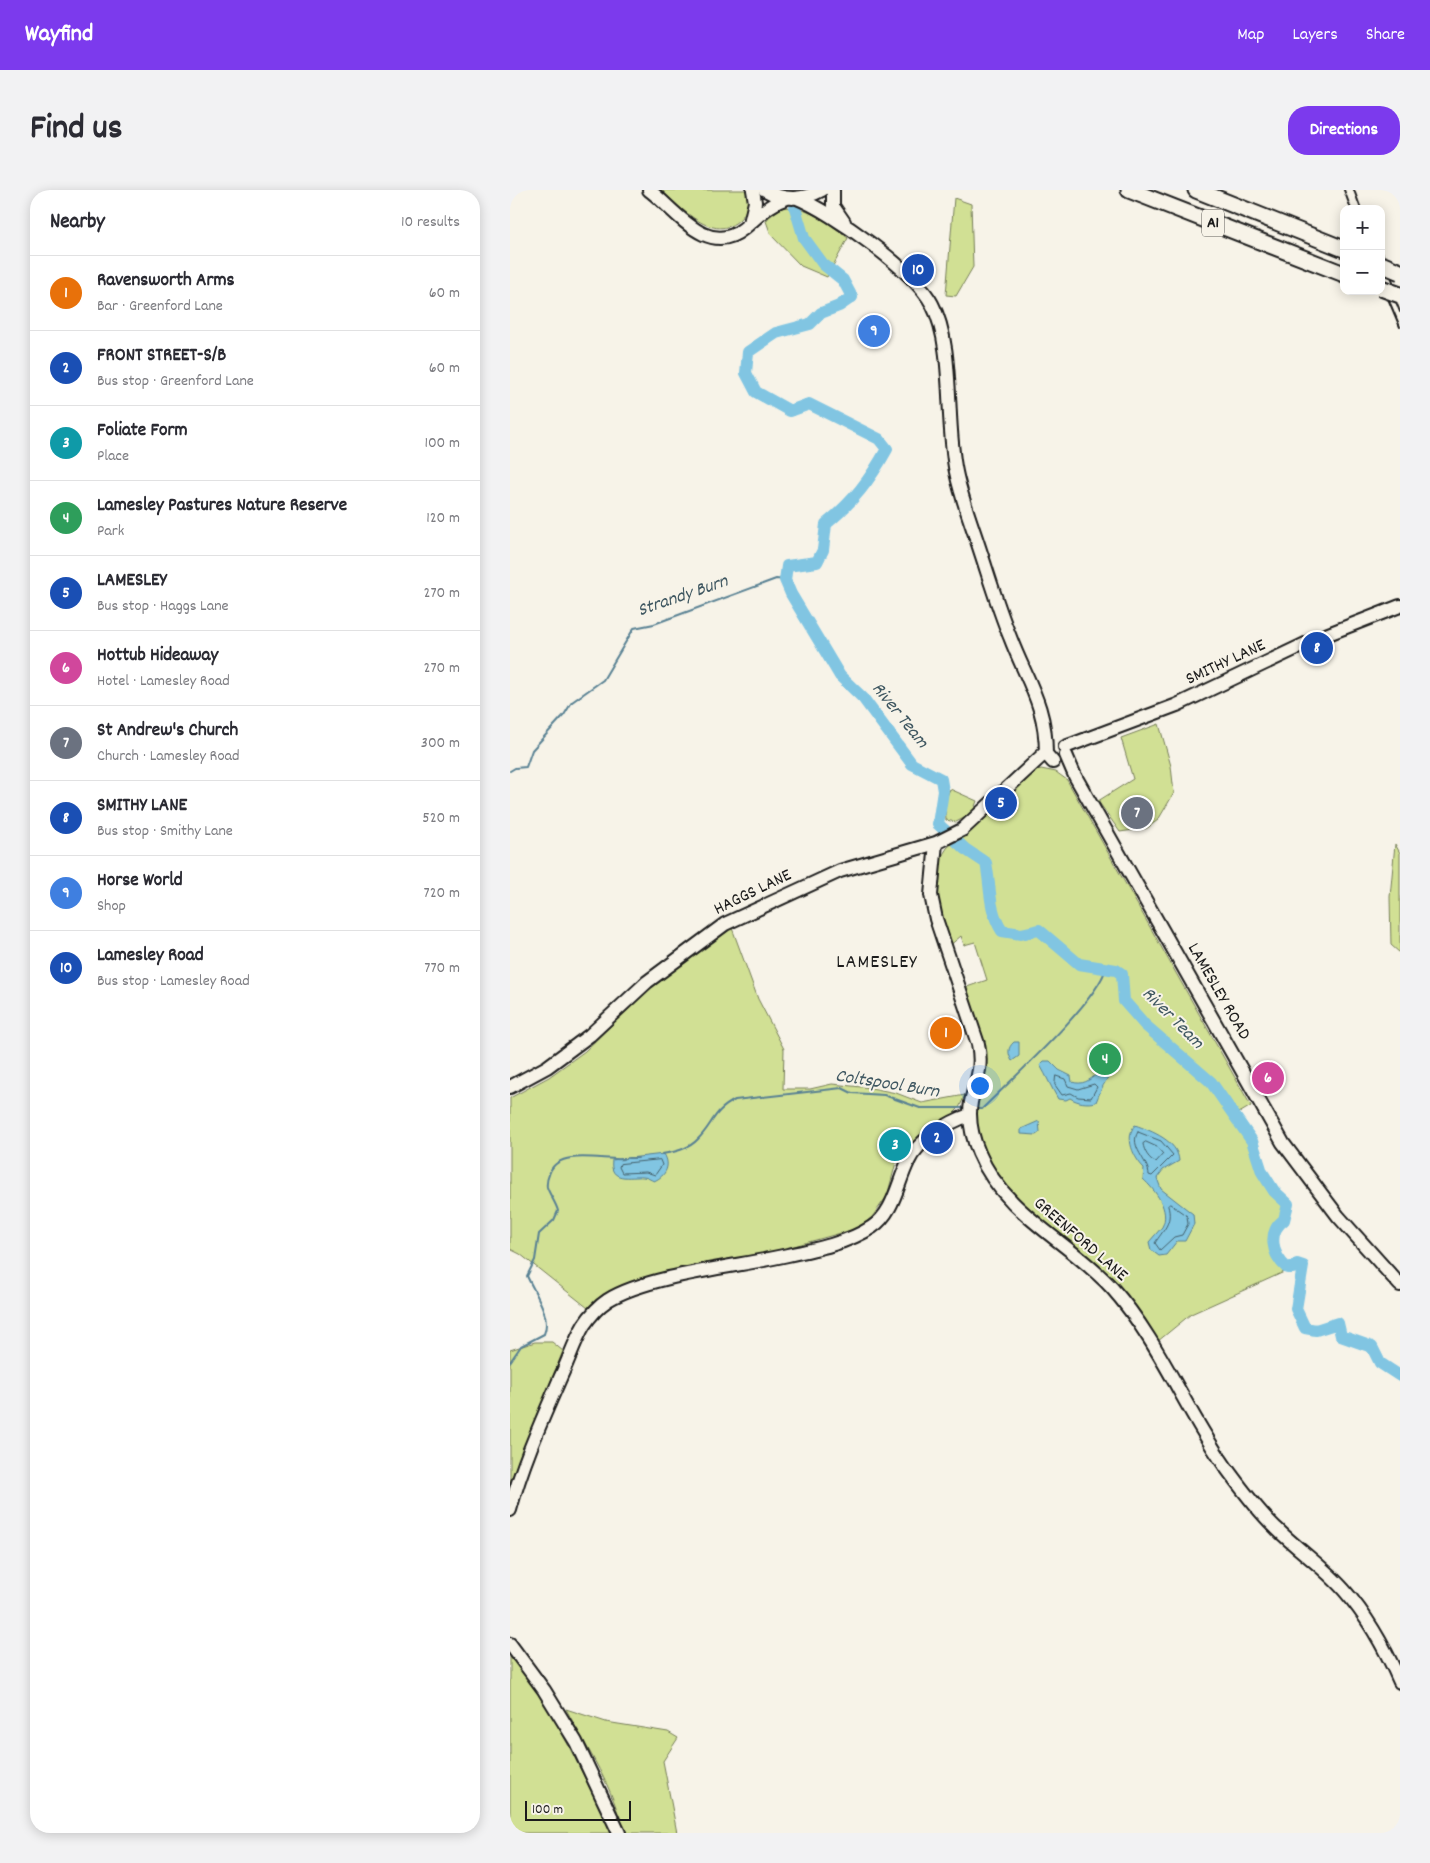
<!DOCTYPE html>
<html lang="en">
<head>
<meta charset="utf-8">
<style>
  :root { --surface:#fff; --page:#f2f2f3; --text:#2b2b33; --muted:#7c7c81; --line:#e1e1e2; --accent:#7c3aed }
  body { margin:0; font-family:Dekko,sans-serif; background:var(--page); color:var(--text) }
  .controls { position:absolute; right:15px; top:15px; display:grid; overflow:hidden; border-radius:10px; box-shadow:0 2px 12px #0003 }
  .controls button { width:45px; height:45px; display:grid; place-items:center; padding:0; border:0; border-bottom:1px solid var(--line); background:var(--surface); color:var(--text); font:25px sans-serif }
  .scale { position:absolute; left:15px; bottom:12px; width:106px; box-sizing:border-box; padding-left:5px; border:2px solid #1c1c1c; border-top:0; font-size:14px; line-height:18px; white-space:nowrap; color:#1c1c1c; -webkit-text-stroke:4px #f7f3e8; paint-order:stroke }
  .you { position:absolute; left:469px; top:895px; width:18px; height:18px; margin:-12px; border:4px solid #fff; border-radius:50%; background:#1a73e8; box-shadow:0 0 0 8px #1a73e833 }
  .badge { display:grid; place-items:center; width:32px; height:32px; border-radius:50%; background:var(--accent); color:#fff; font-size:16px; font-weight:700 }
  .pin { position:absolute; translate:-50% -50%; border:2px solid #fff; box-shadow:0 1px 5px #0006 }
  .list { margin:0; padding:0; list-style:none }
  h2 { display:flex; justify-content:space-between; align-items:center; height:65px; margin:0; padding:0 20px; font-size:21px }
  h2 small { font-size:16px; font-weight:400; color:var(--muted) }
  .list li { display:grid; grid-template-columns:32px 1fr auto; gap:15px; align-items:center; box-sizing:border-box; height:75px; padding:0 20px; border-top:1px solid var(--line) }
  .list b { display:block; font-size:19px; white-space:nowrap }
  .list p { margin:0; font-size:16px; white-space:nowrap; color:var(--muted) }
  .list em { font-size:16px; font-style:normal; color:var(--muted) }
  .map { position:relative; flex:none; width:890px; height:1643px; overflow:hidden; border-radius:20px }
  header { display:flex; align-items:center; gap:30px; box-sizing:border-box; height:70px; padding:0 25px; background:var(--accent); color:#fff }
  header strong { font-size:24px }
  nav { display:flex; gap:28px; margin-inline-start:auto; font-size:18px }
  .intro { display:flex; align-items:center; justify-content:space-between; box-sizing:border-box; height:120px; padding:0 30px }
  h1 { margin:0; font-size:35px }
  .button { padding:12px 22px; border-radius:20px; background:var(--accent); color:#fff; font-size:18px; font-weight:700 }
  main { display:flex; gap:30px; padding:0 30px }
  aside { flex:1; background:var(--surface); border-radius:20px; box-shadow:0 2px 12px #0003 }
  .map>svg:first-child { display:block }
  .green { fill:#d1e094; stroke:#767e58 }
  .water { fill:#81c5e2; stroke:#598193 }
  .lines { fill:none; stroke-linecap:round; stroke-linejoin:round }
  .shore { stroke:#44606b; stroke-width:1 }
  .stream { stroke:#598193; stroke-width:2 }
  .river { stroke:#81c5e2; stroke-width:12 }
  .secondary-casing { stroke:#1c1c1c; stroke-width:16 }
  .highway-casing { stroke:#1c1c1c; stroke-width:19 }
  .secondary { stroke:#f7f3e8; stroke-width:12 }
  .highway { stroke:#f7f3e8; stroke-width:15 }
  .rail { stroke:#1c1c1c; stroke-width:2 }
  .highway-bridge-casing { stroke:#1c1c1c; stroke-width:19; stroke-linecap:butt }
  .highway-bridge { stroke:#f7f3e8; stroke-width:15 }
  .labels { text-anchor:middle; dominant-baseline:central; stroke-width:4; stroke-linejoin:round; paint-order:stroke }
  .shield { fill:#f7f3e8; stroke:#5e5c59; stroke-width:1 }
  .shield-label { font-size:16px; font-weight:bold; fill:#1c1c1c }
  .street-label { font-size:18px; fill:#1c1c1c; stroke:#f7f3e8 }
  .water-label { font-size:19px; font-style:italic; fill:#3f5761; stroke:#f7f3e8 }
  .quarter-label { font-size:20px; letter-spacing:1px; fill:#1c1c1c; stroke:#f7f3e8 }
</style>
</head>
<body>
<header>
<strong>Wayfind</strong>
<nav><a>Map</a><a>Layers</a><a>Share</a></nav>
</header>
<div class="intro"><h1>Find us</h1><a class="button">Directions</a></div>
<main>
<aside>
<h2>Nearby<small>10 results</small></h2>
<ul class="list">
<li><span class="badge" style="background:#e8710a">1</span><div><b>Ravensworth Arms</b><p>Bar · Greenford Lane</p></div><em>60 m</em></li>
<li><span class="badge" style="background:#1a4fb4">2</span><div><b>FRONT STREET-S/B</b><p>Bus stop · Greenford Lane</p></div><em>60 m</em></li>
<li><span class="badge" style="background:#0f9aa8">3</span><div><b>Foliate Form</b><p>Place</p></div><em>100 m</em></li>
<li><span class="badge" style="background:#2e9e5b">4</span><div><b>Lamesley Pastures Nature Reserve</b><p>Park</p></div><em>120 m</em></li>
<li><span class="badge" style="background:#1a4fb4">5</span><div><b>LAMESLEY</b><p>Bus stop · Haggs Lane</p></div><em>270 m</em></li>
<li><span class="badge" style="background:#d1479c">6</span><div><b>Hottub Hideaway</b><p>Hotel · Lamesley Road</p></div><em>270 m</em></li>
<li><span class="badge" style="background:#6b7280">7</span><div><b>St Andrew's Church</b><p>Church · Lamesley Road</p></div><em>300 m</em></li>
<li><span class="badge" style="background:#1a4fb4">8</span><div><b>SMITHY LANE</b><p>Bus stop · Smithy Lane</p></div><em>520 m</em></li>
<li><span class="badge" style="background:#3f7fe0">9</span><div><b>Horse World</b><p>Shop</p></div><em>720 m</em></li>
<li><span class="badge" style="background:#1a4fb4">10</span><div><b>Lamesley Road</b><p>Bus stop · Lamesley Road</p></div><em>770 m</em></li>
</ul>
</aside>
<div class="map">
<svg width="890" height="1643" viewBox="0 0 890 1643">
  <rect width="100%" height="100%" fill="#f7f3e8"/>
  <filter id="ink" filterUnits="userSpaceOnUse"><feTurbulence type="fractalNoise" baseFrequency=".02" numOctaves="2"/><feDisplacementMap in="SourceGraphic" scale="10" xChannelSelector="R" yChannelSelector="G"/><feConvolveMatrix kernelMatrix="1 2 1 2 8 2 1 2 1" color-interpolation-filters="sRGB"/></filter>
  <g filter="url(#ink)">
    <path class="green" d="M 151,0 L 236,0 C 239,11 238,21 230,29 C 204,55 170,17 151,0 Z
      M 444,8 L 461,14 L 463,77 L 446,106 L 436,105 Z
      M 273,17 C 301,18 317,32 338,48 L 317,87 L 291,76 L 261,45 L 256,31 L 259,27 Z
      M 649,534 L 661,576 L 664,603 L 648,630 L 637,638 L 610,642 L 588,611 L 623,589 L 611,548 Z
      M 531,579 L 546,582 L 557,590 L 741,916 L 724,926 C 730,935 738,943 742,953 C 755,981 754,991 778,1014 L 774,1030 L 767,1035 L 762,1049 L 772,1073 L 777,1077 L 783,1078 L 681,1124 L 642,1156 L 619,1120 L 505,1015 L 463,947 L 467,914 L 475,884 L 476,864 L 470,841 L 454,798 L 477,790 L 465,752 L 454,755 L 451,746 L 439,756 C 429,726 417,687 437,658 L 520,583 Z
      M 440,599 L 467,611 L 462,624 L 446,632 L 436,630 L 435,611 Z
      M 885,654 L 890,663 L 890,763 L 881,755 L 880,707 Z
      M 222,738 L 248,809 L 274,859 L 273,899 L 300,899 L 322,894 L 361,898 L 386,903 L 412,913 L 455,905 L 449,918 L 441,926 L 412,944 L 388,965 L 377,1006 L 362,1027 L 349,1038 L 266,1061 L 115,1096 L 98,1103 L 78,1118 L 10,1064 L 0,1059 L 0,908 L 39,887 L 75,861 L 142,796 L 172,772 Z
      M 25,1152 L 42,1152 L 53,1161 L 0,1293 L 0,1160 Z
      M 0,1467 C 44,1513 67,1579 99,1633 L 101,1643 L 0,1643 Z
      M 56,1519 L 96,1532 L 158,1542 L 168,1548 L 153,1571 L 167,1643 L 113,1643 C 105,1599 77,1559 56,1519 Z"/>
    <path class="water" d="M 504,852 L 509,852 L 509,866 L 502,871 C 498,864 497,858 504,852 Z
      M 611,869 L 613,873 C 598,882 592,897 586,912 C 577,914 568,913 560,908 L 556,910 L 548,909 C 541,897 537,887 530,875 L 534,871 L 540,871 L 549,880 L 561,886 L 562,892 C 583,899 591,871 611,869 Z
      M 529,931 L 530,942 L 526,945 L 511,944 L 511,939 Z
      M 625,935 C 642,941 668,951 669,971 L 653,980 L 647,988 L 651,999 L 683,1024 L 684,1034 L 675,1051 L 667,1051 L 656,1065 L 649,1066 L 641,1060 L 639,1052 C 643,1047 648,1042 652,1037 C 661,1020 645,1000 633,989 L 634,978 C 624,968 614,948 625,935 Z
      M 154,964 C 161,975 156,986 144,991 C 141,990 137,987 133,987 C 120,986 99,993 102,970 Z"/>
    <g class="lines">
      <path class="shore" d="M 546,886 L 555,889 L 558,896 L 568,899 L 584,894 L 587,897 L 581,908 L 568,907 L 561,903 L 552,905 L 545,895 Z
        M 628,942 L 651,951 L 663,965 L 642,986 L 639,985 C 639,971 618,956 628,942 Z
        M 636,952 L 647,957 L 653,964 L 646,972 C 639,970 634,961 633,954 Z
        M 150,970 L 152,975 L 145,985 L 136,982 L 112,983 L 109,977 L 110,974 Z
        M 660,1014 L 677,1026 L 678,1034 L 672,1045 L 664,1047 L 650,1060 L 645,1053 C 653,1040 663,1033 658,1016 Z"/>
      <path class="stream" d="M 0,581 L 5,578 L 16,577 L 22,560 L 54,525 L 62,512 L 93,490 L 124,438 L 144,434 L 266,389 L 275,390
        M 466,919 L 472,919 C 500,891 588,811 596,778
        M 152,964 C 165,962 179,959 188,949 C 203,934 203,921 225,910 L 332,898 L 342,903 L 374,905 L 410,918 L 456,918
        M 118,968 L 128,968
        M 0,1172 L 11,1156 L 34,1144 C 42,1126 24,1102 17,1086 L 25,1070 L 29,1044 L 44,1030 L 48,1021 C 46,1013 39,1004 37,997 C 36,991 38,987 40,982 C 49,958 95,971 113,969"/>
      <path class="river" d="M 285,18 L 294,48 L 313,74 L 333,90 L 342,107 L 329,116 L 311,123 L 300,134 L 266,143 L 238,162 L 236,183 L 246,202 L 280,221 L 299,214 L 369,249 L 377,259 C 360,290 343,312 316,334 L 313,360 L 307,372 L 277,376 L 275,390 L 281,404 L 330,486 L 353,508 L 402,574 L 431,589 L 433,601 L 428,634 L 455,659 L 476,673 C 481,697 478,719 492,741 L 511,744 L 529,740 L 569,774 L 606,780 L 612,784 L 614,811 L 635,835 L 701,892 L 742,951 L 752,982 L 764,1001 L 778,1014 L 774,1030 C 757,1042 762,1065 777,1078 L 783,1078 L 787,1074 L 793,1076 L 786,1119 L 795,1138 L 806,1140 L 828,1133 L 831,1146 L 862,1157 L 870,1173 L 890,1186"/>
      <defs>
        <path id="secondary" d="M 139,0 C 165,19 197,68 233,39 C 248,27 258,14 277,8
          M 255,0 C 273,11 294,10 312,0
          M 323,0 L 323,16 L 334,32
          M 287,8 C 322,22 405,81 422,114 C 445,157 435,231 446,282 C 451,307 461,332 469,357 C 479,387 488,418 500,447 C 517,492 536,514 536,564 L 543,572
          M 240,33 L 245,12 L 243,0
          M 555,557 L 667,515 L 808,448 L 890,416
          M 556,565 L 565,586 L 773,953 L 828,1026 L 890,1095
          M 426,653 L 421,705 L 426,729 L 468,854 C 473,879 466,889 461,912 C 458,930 462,947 469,963 C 494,1024 559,1051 602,1098 C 651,1153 677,1225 720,1283 C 734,1302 749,1322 766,1338 C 788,1360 813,1376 834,1400 C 857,1426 876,1460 890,1492
          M 0,897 L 37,877 L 80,845 L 137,792 L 215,734 L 330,681 L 426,653 L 452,640 L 536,562
          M 0,1320 C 12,1274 32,1230 51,1186 C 59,1169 65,1150 74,1135 C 80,1126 89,1116 98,1110 C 133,1088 211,1078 254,1070 C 289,1062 332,1057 362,1037 C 384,1022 387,994 398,972 C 407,951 438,932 460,925
          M 0,1454 L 34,1500 L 66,1552 L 109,1643"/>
        <path id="highway" d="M 619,0 L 834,84
          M 686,0 L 834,59"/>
      </defs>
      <use href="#secondary" class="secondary-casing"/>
      <use href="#highway" class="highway-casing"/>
      <use href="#secondary" class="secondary"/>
      <use href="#highway" class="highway"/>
      <path class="rail" d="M 834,0 L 841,19
        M 844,0 L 851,19
        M 871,60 L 890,110
        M 871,92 L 890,137
        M 883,104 L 890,122"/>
      <defs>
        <path id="highway-bridge" d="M 871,74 L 890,82
          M 871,98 L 890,105"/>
      </defs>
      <use href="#highway-bridge" class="highway-bridge-casing"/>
      <use href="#highway-bridge" class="highway-bridge"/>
    </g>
  </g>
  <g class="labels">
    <rect class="shield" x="692" y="19.5" width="22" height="27" rx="4"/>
    <g class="shield-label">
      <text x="703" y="33">A1</text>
    </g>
    <g class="street-label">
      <text transform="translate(716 473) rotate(-25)">SMITHY LANE</text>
      <text transform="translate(243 703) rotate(-26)">HAGGS LANE</text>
      <text transform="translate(708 802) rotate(60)">LAMESLEY ROAD</text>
      <text transform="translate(570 1050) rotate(41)">GREENFORD LANE</text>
    </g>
    <g class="water-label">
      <text transform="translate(173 407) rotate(-19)">Strandy Burn</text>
      <text transform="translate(389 526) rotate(51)">River Team</text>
      <text transform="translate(662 829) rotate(45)">River Team</text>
      <text transform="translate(377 895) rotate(9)">Coltspool Burn</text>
    </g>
    <g class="quarter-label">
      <text x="367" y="773">LAMESLEY</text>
    </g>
  </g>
</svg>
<div class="controls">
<button>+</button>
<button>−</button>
</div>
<div class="scale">100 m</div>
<div class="you"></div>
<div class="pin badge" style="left:436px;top:843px;background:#e8710a">1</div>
<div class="pin badge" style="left:427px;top:948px;background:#1a4fb4">2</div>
<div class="pin badge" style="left:385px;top:955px;background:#0f9aa8">3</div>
<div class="pin badge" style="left:595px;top:869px;background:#2e9e5b">4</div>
<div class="pin badge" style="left:491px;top:613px;background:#1a4fb4">5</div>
<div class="pin badge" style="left:758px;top:888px;background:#d1479c">6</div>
<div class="pin badge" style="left:627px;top:623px;background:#6b7280">7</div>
<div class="pin badge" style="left:807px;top:458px;background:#1a4fb4">8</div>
<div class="pin badge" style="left:364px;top:141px;background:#3f7fe0">9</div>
<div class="pin badge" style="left:408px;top:80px;background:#1a4fb4">10</div>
</div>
</main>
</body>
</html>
